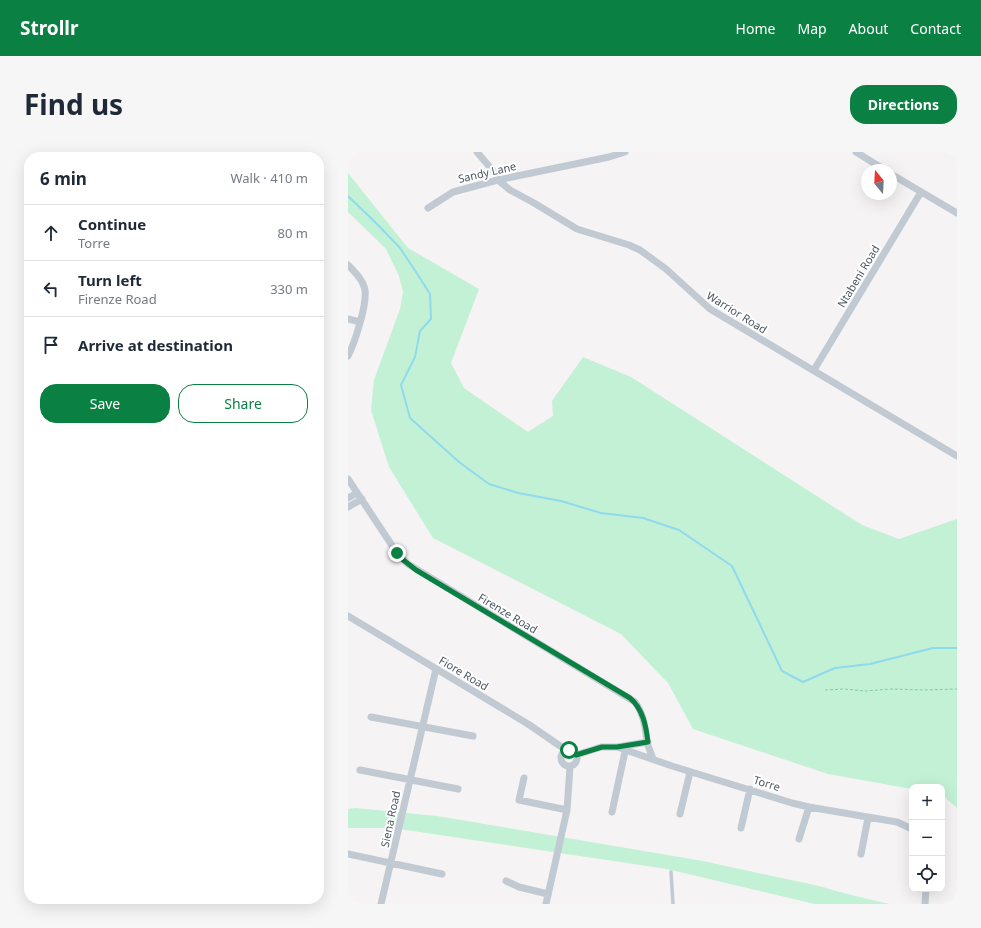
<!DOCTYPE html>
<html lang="en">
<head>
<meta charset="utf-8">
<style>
  :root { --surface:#fff; --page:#f6f6f7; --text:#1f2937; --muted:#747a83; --line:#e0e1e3; --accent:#0b8043 }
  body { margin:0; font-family:"Noto Sans",sans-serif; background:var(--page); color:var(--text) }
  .controls { position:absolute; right:12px; bottom:12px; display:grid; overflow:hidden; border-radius:8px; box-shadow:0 4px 16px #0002 }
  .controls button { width:36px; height:36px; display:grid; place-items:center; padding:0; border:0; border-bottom:1px solid var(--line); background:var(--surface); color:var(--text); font:20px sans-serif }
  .compass { position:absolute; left:513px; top:12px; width:36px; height:36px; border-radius:50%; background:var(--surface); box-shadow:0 4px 16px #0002; rotate:342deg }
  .stop { position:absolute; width:12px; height:12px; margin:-9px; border:3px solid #0b8043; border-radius:50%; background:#fff }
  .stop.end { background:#0b8043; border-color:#fff; box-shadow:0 1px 4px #0008 }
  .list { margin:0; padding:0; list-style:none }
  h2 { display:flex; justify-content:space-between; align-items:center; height:52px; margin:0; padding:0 16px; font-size:17px }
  h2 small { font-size:13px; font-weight:400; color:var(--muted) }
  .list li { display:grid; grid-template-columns:26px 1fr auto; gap:12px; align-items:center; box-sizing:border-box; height:56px; padding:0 16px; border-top:1px solid var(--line) }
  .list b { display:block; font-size:15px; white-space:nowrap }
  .list p { margin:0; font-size:13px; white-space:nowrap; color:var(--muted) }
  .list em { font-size:13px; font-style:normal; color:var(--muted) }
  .actions { display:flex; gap:8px; padding:12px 16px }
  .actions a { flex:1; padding:9px 0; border:1px solid var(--accent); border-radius:16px; text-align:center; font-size:14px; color:var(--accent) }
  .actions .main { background:var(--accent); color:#fff }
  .icon { flex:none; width:22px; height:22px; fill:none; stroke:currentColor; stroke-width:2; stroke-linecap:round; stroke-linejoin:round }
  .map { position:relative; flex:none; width:609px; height:752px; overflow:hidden; border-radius:16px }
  header { display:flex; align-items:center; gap:24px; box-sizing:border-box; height:56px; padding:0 20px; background:var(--accent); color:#fff }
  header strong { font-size:19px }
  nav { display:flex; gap:22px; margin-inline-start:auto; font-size:14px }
  .intro { display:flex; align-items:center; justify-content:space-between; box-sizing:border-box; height:96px; padding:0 24px }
  h1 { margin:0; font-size:28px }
  .button { padding:10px 18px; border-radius:16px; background:var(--accent); color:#fff; font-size:14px; font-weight:700 }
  main { display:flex; gap:24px; padding:0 24px }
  aside { flex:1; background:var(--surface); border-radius:16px; box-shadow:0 4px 16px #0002 }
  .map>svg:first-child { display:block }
  .green { fill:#c3f1d5 }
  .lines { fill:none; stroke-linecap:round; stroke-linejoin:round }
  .stream { stroke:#90daee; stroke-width:2 }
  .path { stroke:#7ad0a6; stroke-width:1; stroke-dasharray:3 2; stroke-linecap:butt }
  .lane { stroke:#c1cad2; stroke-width:3.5 }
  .street { stroke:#c1cad2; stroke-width:7 }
  .route { stroke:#0b8043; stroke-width:5 }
  .labels { text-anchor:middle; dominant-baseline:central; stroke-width:4; stroke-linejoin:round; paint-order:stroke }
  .street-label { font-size:11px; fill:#4a5661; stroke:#fff }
</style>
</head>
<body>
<header>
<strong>Strollr</strong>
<nav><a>Home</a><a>Map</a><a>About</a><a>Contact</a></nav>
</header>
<div class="intro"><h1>Find us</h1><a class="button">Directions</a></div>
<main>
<aside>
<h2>6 min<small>Walk · 410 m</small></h2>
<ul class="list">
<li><svg class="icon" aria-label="ahead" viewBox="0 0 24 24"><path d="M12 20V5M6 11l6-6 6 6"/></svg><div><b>Continue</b><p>Torre</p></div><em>80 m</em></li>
<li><svg class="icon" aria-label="left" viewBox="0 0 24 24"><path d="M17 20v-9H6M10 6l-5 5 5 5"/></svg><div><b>Turn left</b><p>Firenze Road</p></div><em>330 m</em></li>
<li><svg class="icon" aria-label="arrive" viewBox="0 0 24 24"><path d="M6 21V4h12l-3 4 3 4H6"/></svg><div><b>Arrive at destination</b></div></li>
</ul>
<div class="actions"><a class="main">Save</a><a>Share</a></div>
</aside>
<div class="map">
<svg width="609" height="752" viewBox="0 0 609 752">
  <rect width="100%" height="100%" fill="#f5f3f3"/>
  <path class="green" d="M 0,21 L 60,96 L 131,137 L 103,211 L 116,236 L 180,280 L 205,264 L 204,249 L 235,205 L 283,225 L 514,373 L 551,387 L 609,367 L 609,656 L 594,643 L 594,635 L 564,635 L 564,637 L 480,622 L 345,577 L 320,531 L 273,482 L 85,386 L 41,315 L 23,258 L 26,228 L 52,157 L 55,140 L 51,124 L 38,97 L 0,60 Z
    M 7,656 L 89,664 L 355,709 L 471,734 L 499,742 L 541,752 L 467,752 L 319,717 L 45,676 L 0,676 L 0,657 Z"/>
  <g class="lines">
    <path class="stream" d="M 0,44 L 29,72 L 52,96 L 68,120 L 82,142 L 83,167 L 72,179 L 67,205 L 53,233 L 62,266 L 111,310 L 141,332 L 170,341 L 213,349 L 253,361 L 295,366 L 331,378 L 384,414 L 434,519 L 455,530 L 487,516 L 522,512 L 585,496 L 609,496"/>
    <path class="path" d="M 477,538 L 496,537 L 517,539 L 543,537 L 576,538 L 609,537"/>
    <path class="lane" d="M 323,720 L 325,752"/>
    <path class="street" d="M 129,0 L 146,20 L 150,28 L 162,38 L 186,51 L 229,77 L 281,93 L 292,98 L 318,117 L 362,157 L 609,304
      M 508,0 L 537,18
      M 543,22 L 609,61
      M 80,56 L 105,40 L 150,28 L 261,5 L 277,0
      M 0,113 C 7,120 15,128 17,138 C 19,153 7,190 0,204
      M 0,167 L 12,170
      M 466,218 L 573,40
      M 0,327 L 49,401 L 60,412 L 287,550 C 296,562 297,575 299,589 C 300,595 303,601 305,607
      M 0,346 L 9,341
      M 0,355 L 14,347
      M 0,464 L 180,572 L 218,598
      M 23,565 L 125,584
      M 269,595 L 324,614 L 444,651 L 461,655 L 549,670 L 564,677
      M213 606a8 8 0 1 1 16 0a8 8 0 1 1-16 0Z
      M 228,603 L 253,595 L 269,595 L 300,590
      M 12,618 L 110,637
      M 176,626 L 171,648 L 219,658
      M 264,660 L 278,595
      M 332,662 L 342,620
      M 393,676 L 402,637
      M 451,687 L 461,655
      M 0,702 L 94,722
      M 513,702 L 520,666
      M 158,729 L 171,735 L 200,742
      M 33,752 L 88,517
      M 198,752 L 219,658 L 222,615
      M 577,752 L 578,737"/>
  </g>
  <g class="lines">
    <path class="route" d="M 49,401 L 54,407 L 68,418 L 282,546 C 295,557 298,574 300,590 L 269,595 L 254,595 L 228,603 L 225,599 L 221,598"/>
  </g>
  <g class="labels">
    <g class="street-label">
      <text transform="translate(139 20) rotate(-13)">Sandy Lane</text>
      <text transform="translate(510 124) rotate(-59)">Ntabeni Road</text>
      <text transform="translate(389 160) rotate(32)">Warrior Road</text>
      <text transform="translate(160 461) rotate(31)">Firenze Road</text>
      <text transform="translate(116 521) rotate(31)">Fiore Road</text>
      <text transform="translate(419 631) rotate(17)">Torre</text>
      <text transform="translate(42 667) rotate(-78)">Siena Road</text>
    </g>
  </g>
</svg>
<div class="controls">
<button>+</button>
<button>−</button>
<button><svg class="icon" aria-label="locate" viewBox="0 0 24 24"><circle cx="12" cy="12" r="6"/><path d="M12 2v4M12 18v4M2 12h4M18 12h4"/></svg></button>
</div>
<svg class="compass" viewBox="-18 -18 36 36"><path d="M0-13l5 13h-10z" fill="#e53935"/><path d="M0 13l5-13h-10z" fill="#747a83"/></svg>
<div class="stop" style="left:221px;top:598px"></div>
<div class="stop end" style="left:49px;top:401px"></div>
</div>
</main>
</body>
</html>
